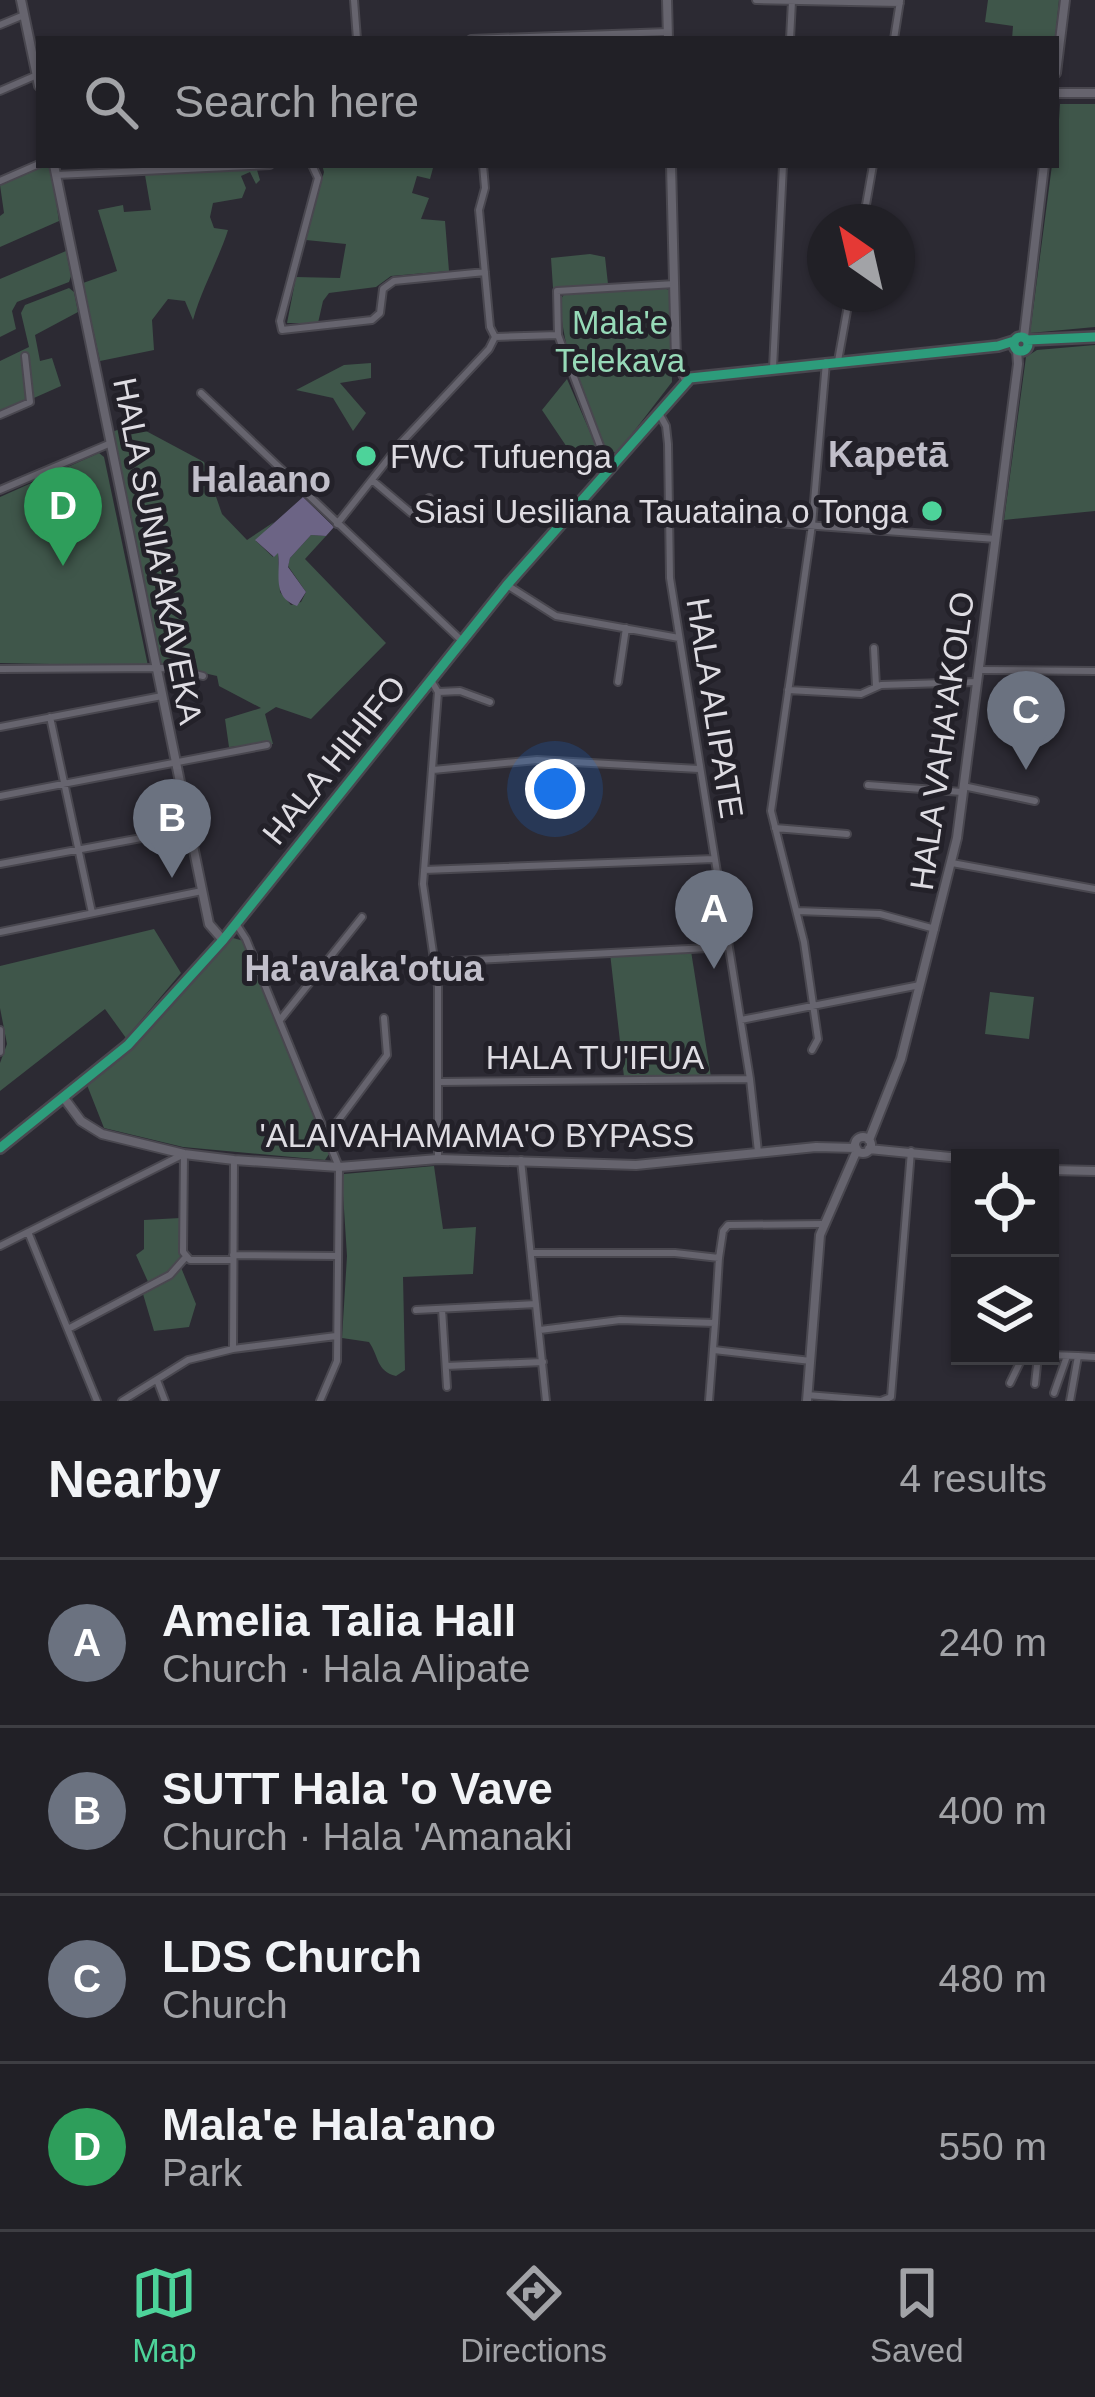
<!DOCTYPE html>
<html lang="en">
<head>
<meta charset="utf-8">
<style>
  :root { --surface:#212026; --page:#2d2d32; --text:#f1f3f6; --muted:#a2a3a7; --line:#3e3e43; --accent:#4dd39a }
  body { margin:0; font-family:Helvetica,sans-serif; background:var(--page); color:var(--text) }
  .controls { position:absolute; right:36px; bottom:36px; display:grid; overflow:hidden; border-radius:0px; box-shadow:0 3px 9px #0004 }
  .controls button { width:108px; height:108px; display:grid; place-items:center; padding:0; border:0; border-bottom:3px solid var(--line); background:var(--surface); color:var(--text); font:60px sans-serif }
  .compass { position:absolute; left:807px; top:204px; width:108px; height:108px; border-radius:50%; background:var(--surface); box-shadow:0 3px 9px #0004; rotate:326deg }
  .you { position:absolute; left:555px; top:789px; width:42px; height:42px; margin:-30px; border:9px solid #fff; border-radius:50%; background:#1a73e8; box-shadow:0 0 0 18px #1a73e833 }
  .badge { display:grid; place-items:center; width:78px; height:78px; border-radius:50%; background:var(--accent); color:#fff; font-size:39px; font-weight:700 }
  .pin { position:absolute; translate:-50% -99px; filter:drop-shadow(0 3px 6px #0008) }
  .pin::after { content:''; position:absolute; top:63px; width:42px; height:36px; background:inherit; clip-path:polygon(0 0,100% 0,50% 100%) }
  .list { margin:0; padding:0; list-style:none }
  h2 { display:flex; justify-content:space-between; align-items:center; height:156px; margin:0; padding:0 48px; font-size:51px }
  h2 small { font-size:39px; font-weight:400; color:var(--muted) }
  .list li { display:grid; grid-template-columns:78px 1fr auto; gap:36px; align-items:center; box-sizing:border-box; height:168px; padding:0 48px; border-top:3px solid var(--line) }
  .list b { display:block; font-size:45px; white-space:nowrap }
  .list p { margin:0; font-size:39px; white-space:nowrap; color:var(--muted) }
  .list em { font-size:39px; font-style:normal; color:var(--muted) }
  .icon { flex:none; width:66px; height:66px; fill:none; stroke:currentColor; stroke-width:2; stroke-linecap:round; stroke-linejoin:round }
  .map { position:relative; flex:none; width:1095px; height:1401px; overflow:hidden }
  .search { position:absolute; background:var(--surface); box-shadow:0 3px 9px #0004; left:36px; right:36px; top:36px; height:132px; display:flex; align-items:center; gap:30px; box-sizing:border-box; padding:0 42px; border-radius:0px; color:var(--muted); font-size:45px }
  .sheet { height:828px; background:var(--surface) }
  nav { display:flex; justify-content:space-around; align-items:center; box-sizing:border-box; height:168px; border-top:3px solid var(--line); background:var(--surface); font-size:33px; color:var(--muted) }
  nav a { display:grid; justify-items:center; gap:6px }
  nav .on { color:var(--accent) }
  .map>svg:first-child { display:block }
  .green { fill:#3f564a }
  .water { fill:#6c6485 }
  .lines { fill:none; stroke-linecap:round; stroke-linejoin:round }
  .minor-casing { stroke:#49474f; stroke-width:10 }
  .tertiary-casing { stroke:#49474f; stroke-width:12 }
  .secondary-casing { stroke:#49474f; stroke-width:12 }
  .primary-casing { stroke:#49474f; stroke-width:14 }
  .minor { stroke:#66646e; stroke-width:6 }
  .tertiary { stroke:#66646e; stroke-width:8 }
  .secondary { stroke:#66646e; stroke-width:8 }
  .primary { stroke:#2d9c7b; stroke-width:9 }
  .poi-dot { fill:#4dd39a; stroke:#232129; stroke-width:4.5 }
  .labels { text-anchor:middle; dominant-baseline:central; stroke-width:10; stroke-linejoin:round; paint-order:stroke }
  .park-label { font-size:33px; fill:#97dab8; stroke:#232129 }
  .poi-label { font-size:33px; fill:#dedce2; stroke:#232129; text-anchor:start }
  .street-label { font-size:33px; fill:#dedce2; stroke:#232129 }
  .neighbourhood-label { font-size:36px; font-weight:bold; fill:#c1bfca; stroke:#232129 }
</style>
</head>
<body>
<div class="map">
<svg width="1095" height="1401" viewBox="0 0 1095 1401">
  <rect width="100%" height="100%" fill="#2c2a33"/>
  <path class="green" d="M 988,0 L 1059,0 L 1055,39 L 1012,39 L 1013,26 L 985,22 Z
    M 1060,104 L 1095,104 L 1095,327 L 1030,333 L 1052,165 L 1056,165 Z
    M 43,165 L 51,168 L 59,221 L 0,247 L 0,216 L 4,213 L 0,185 Z
    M 322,165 L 433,168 L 430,179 L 417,176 L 412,193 L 429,198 L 421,219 L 445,221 L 449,271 L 391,276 L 376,287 L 329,293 L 323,301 L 318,323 L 287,323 L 296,277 L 340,278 L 346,244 L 306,240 L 324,172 Z
    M 257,170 L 260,180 L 256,184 L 250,172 L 241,176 L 246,188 L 242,198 L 213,203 L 210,217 L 214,228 L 228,230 C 218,261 202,288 193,320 L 185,301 L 168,299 L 152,320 L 154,350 L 100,361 L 83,283 L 117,271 L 98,210 L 123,205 L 124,212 L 151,210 L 145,175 Z
    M 66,251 L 71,276 L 69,282 L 17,302 L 12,311 L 16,329 L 0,337 L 0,279 Z
    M 590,254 L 605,257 L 608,284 L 553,288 L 551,258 Z
    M 69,288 L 74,292 L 78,312 L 35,335 L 40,361 L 52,358 L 61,386 L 0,413 L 0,361 L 29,347 L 21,313 L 25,305 Z
    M 662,288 L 670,290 L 672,382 L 618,452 L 610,453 C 583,418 562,344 560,300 L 566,292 Z
    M 1095,345 L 1095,511 L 1004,520 L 1026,357 L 1037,350 Z
    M 371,363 L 371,378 L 340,383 L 366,413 L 353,431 L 333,398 L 296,390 L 344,365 Z
    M 567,379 L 603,462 L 589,480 L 542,410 Z
    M 133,424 L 204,462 L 222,514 L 247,540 L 274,522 L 256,541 L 273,557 L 278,551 L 280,592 L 291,605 L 301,602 L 306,592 L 288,566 L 290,558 L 311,535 L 326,536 L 305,559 L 386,643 L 311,719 L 276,707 L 265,714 L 273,744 L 229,747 L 225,719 L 261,708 L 219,686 L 217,676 L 160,663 L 112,432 Z
    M 99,453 L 104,457 L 148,666 L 0,663 L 0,497 Z
    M 154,929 L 181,973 L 126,1038 L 105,1009 L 0,1091 L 0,1063 L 7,1044 L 0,1008 L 0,966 Z
    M 233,938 L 244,941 L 329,1154 L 325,1160 L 183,1147 L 104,1128 L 87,1085 L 131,1048 Z
    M 691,951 L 711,1077 L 624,1077 L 610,953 Z
    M 990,992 L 1034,997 L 1029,1039 L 985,1034 Z
    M 434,1166 L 443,1229 L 476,1227 L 473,1274 L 403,1277 L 405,1370 L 396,1376 C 376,1371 379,1356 369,1342 L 342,1338 L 347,1256 L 342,1178 L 344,1174 Z
    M 180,1218 L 180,1265 L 196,1304 L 189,1327 L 154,1331 L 143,1294 L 149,1284 L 136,1255 L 144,1249 L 144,1220 Z"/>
  <path class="water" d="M 303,497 L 334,527 L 326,536 L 311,535 L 290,558 L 288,567 L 306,592 L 297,606 C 271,597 281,573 278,553 L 274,557 L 255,540 Z"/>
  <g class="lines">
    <defs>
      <path id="minor" d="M 354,0 L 357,39
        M 756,0 L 900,3
        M 0,25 L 24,15
        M 471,39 L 668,32
        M 790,39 L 792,1
        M 894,39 L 900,1
        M 0,91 L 37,75
        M 312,165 L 318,178 L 280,321 L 282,330 L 372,320 L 380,313 L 383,289 L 394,281 L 485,272
        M 483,165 L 485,188 L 479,210 L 490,327 L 495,337
        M 56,175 L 270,165
        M 0,181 L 39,164
        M 863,222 L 873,165
        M 838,361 L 850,294
        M 773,368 L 783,165
        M 201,393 L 462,641
        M 0,415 L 30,402 L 25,356
        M 660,415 L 666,426 L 668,444 L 670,578 L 750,1079 L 758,1152
        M 613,462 L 602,451 L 558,335 L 557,291 L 675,284
        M 372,480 L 411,513 L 429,498
        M 0,490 L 111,443
        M 668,515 L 996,539
        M 337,524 L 400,444 L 489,349 L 495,337 L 558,335
        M 507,585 L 556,616 L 679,638
        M 874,648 L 876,686
        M 0,669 L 170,668 L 203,676
        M 978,670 L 1095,671
        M 432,682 L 438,692 L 423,884 L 438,987 L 438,1159
        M 618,682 L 626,628
        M 788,690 L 861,694 L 881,685 L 977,682
        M 438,692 L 460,691 L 490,702
        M 50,717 L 92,913
        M 0,727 L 162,696
        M 433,770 L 537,760 L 699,769
        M 868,785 L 962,792
        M 963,786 L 1035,801
        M 0,796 L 267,745
        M 775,828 L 847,834
        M 952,863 L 1095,889
        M 0,864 L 190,829
        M 424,870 L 714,859
        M 797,911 L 880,914 L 935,929
        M 237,925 L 246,939 L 339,1167 L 337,1361 L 320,1401
        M 0,932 L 202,891
        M 435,962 L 728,947
        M 280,1020 L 362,917
        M 741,1020 L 920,985
        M 0,1030 L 0,1052
        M 812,1050 L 818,1039 L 804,942 L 771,811 L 812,525 L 826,362
        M 439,1082 L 750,1079
        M 326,1137 L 387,1055 L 384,1018
        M 521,1160 L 546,1401
        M 28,1232 L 97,1401
        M 0,1246 L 184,1154 L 183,1252 L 190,1260 L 233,1260
        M 533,1253 L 675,1253 L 719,1258 L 715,1323
        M 233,1255 L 338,1256
        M 719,1258 L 723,1231 L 728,1225 L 823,1224
        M 442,1309 L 447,1387
        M 416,1310 L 536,1304
        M 68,1329 L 170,1275 L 185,1258
        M 540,1330 L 620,1320 L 715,1323 L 709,1401
        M 233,1349 L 336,1336
        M 714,1350 L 811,1361
        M 1050,1355 L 1078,1356
        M 446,1366 L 543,1362
        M 157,1380 L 165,1401
        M 1010,1383 L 1023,1356
        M 1035,1384 L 1038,1356
        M 1054,1393 L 1067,1356
        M 807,1395 L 881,1401 L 891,1397 L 911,1151
        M 122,1401 L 188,1360 L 233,1349 L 234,1160
        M 1070,1401 L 1078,1356 L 1095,1357"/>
      <path id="tertiary" d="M 21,0 L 39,86
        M 667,0 L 668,39
        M 1056,93 L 1095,93
        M 54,165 L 209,924 L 223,940
        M 671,165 L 676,360 L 687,382"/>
      <path id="secondary" d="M 1056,73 L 1065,0
        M 1024,337 L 1044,165
        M 64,1098 L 81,1121 L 102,1134 L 184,1154 L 234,1160 L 339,1167 L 438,1159 L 636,1165 L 816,1147 L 856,1148
        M855 1145a8 8 0 1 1 16 0a8 8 0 1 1-16 0Z
        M 869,1140 L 901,1059 L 957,838 L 1018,364 L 1017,350
        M 869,1149 L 960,1158
        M 1050,1170 L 1095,1171
        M 807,1401 L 820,1235 L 857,1150"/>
      <path id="primary" d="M1014 344a7 7 0 1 1 14 0a7 7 0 1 1-14 0Z
        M 1027,340 L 1095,337
        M 0,1148 L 128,1045 L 223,940 L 507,585 L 690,378 L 998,346 L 1014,341"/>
    </defs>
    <use href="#minor" class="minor-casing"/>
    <use href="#tertiary" class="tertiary-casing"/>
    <use href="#secondary" class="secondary-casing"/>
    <use href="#primary" class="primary-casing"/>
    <use href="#minor" class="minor"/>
    <use href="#tertiary" class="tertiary"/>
    <use href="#secondary" class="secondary"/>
    <use href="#primary" class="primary"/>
  </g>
  <g class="poi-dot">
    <circle cx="366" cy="456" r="12"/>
    <circle cx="932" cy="511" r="12"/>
  </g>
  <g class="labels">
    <g class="park-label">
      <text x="620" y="322">Mala'e<tspan x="620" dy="38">Telekava</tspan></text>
    </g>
    <g class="poi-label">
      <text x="390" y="456">FWC Tufuenga</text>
      <text x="908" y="511" text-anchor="end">Siasi Uesiliana Tauataina o Tonga</text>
    </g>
    <g class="street-label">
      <text transform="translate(158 551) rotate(79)">HALA SUNIA'AKAVEKA</text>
      <text transform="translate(715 708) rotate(81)">HALA ALIPATE</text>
      <text transform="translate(942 741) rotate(-82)">HALA VAHA'AKOLO</text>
      <text transform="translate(334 760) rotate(-51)">HALA HIHIFO</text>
      <text x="595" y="1057">HALA TU'IFUA</text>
      <text x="477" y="1135">'ALAIVAHAMAMA'O BYPASS</text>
    </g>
    <g class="neighbourhood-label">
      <text x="888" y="454">Kapetā</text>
      <text x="261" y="479">Halaano</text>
      <text x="364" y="968">Ha'avaka'otua</text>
    </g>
  </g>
</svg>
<div class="controls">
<button><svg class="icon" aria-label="locate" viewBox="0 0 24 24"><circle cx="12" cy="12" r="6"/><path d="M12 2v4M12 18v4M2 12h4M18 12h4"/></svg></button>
<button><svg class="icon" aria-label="layers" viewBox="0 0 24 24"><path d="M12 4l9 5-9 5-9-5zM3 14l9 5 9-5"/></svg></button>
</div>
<svg class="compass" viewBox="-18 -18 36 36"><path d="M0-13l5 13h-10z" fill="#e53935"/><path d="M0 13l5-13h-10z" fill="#a2a3a7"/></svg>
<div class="you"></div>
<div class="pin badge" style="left:714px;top:969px;background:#6b7280">A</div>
<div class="pin badge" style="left:172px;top:878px;background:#6b7280">B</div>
<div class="pin badge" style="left:1026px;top:770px;background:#6b7280">C</div>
<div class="pin badge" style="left:63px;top:566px;background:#2e9e5b">D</div>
<div class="search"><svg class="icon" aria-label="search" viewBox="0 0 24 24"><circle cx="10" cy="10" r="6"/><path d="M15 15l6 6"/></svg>Search here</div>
</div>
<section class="sheet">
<h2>Nearby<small>4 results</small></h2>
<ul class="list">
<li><span class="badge" style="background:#6b7280">A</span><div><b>Amelia Talia Hall</b><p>Church · Hala Alipate</p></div><em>240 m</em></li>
<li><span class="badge" style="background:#6b7280">B</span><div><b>SUTT Hala 'o Vave</b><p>Church · Hala 'Amanaki</p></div><em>400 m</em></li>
<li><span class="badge" style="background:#6b7280">C</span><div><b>LDS Church</b><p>Church</p></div><em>480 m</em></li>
<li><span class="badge" style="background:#2e9e5b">D</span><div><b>Mala'e Hala'ano</b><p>Park</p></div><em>550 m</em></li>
</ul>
</section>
<nav>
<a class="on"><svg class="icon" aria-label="map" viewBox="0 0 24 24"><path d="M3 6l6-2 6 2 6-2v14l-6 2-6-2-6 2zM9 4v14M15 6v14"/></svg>Map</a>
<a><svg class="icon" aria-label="directions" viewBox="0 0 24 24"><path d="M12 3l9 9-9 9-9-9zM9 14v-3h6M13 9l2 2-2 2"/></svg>Directions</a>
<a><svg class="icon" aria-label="saved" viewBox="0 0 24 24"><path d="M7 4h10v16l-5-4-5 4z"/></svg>Saved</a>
</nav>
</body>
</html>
